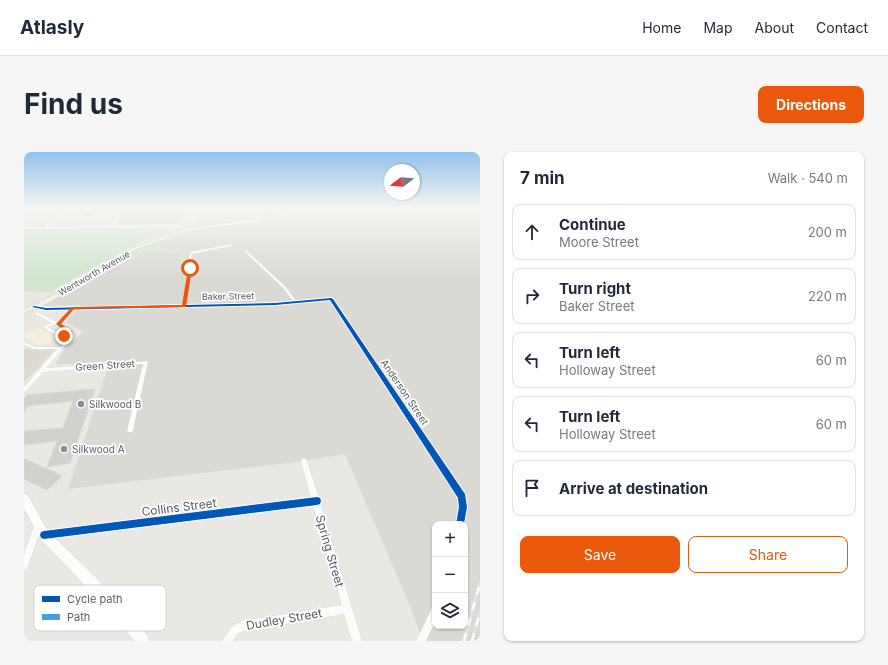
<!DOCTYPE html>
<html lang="en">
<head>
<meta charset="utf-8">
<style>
  :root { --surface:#fff; --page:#f6f6f7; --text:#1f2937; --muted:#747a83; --line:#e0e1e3; --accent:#ea580c }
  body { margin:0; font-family:Inter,sans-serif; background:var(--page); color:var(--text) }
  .controls { position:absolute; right:12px; bottom:12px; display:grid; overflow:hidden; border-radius:8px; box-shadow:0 1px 3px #0004 }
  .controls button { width:36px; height:36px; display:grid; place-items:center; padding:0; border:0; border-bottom:1px solid var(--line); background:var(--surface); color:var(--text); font:20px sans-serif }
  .compass { position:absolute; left:360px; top:12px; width:36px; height:36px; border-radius:50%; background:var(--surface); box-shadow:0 1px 3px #0004; rotate:253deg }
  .stop { position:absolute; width:12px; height:12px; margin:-9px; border:3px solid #ea580c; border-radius:50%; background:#fff }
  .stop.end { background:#ea580c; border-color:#fff; box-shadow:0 1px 4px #0008 }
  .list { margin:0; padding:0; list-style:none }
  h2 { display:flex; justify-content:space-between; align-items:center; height:52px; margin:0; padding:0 16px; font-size:17px }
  h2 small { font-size:13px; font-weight:400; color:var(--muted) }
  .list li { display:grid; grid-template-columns:26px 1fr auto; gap:12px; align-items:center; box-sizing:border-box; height:56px; margin:0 8px 8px; padding:0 8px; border:1px solid var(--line); border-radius:8px }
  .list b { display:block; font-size:15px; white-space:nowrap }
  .list p { margin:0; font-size:13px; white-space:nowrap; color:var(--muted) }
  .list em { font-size:13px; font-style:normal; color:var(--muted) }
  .actions { display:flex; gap:8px; padding:12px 16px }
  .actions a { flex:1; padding:9px 0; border:1px solid var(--accent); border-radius:8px; text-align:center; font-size:14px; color:var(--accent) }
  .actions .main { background:var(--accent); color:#fff }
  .icon { flex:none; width:22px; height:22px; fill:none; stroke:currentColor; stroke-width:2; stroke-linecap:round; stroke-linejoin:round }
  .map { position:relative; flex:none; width:456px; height:489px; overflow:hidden; border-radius:8px }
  header { display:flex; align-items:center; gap:24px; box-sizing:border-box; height:56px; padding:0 20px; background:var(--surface); border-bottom:1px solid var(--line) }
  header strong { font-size:19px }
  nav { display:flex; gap:22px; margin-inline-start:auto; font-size:14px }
  .intro { display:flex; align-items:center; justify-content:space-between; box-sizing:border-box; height:96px; padding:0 24px }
  h1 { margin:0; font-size:28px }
  .button { padding:10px 18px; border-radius:8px; background:var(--accent); color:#fff; font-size:14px; font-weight:700 }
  main { display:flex; gap:24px; padding:0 24px }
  aside { flex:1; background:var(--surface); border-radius:8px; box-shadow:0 1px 3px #0004 }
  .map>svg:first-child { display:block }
  .commercial { fill:#f3efdb }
  .industrial { fill:#dad9d4; fill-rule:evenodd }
  .education { fill:#dddad2 }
  .green { fill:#d1e5cf }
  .building { fill:#d2d1ce; stroke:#d8d7d2 }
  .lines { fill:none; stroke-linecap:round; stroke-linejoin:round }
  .minor-casing { stroke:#c6c6c5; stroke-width:0.5 }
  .tertiary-casing { stroke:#c6c6c5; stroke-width:1 }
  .secondary-casing { stroke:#c5c5c3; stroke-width:1 }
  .primary-casing { stroke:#d1c9b1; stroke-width:1 }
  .minor { fill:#fcfcfb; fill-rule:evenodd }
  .tertiary { fill:#fcfcfb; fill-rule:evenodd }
  .secondary { fill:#fcfcfb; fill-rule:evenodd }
  .primary { fill:#f2f0e6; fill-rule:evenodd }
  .rail-casing { stroke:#e1e1e0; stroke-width:4 }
  .rail { stroke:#fff; stroke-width:2.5; stroke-dasharray:8; stroke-linecap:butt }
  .quiet { stroke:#42a1e6; stroke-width:2; stroke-dasharray:4 2; stroke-linecap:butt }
  .cycleway-casing { stroke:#fff; stroke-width:2 }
  .cycleway { fill:#0057b8; fill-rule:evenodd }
  .route { fill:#ea580c }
  .poi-dot { fill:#8b8d8e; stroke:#fff; stroke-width:1.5 }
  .labels { text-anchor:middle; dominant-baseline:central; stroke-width:3.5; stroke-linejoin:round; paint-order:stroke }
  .far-street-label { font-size:9px; fill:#595c61; stroke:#fff }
  .street-label { font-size:10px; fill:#595c61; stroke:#fff }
  .poi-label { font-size:10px; fill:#595c61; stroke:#fff; text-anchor:start }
  .near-street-label { font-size:12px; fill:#595c61; stroke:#fff }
  .key { fill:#fff; stroke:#cdced0; stroke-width:1 }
  .key-label { font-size:11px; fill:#595c61 }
</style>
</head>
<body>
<header>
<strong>Atlasly</strong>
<nav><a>Home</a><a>Map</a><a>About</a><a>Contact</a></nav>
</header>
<div class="intro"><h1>Find us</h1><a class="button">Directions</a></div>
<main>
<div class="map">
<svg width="456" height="489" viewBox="0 0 456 489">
  <rect width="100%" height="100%" fill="#e9e8e3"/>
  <path class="commercial" d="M 98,56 L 160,56 L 166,65 L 158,68 L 158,74 L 154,77 L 117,74 L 94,75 L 91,74 L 91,72 L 87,73 Z
    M 16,176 L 35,187 L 16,195 L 0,184 L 0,183 Z"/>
  <path class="industrial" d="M 230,56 L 456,56 L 456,489 L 402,489 L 398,486 L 386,454 L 321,302 L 280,309 L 44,337 L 86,209 L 33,213 L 32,211 L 42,196 L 59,180 L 42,170 L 57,153 L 24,154 L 22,152 L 114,97 L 161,79 L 239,69 L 233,58 ZM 411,372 L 441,372 L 441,474 L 411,474 Z"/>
  <path class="education" d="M 0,197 L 30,199 L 0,230 Z"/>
  <path class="green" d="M 227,60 L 229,60 L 232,67 L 165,76 L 171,71 L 176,64 Z
    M 69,76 L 149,79 L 108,94 L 26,140 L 0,139 L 0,77 Z
    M 172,78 L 164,80 L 170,84 L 164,83 L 155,86 L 149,86 L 161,82 L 144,86 L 149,88 C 144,89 142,87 136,89 L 139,90 L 140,89 L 145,90 L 135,92 L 136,94 L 131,94 L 133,92 L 132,91 L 125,93 L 128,96 L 143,95 L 144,96 L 141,97 L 143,98 L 144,96 L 165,98 L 163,100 L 165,101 L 163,102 L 165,110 L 161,113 L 153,113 L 157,111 L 156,108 L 153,109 L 156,106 L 158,101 L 144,101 L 145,99 L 128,100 L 135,101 L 119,101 L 112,106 L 116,107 L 115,108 L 108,107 L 100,111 L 90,114 L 86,118 L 78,120 L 68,130 L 58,131 L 112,97 L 159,79 Z"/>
  <path class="building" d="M 104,56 L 154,56 L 161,57 L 157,71 L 95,72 L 97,70 L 94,70 L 95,66 L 101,58 Z
    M 71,237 L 46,311 L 23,315 L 33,289 L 0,293 L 0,279 L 39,276 L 49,249 L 3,254 L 0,260 L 0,247 L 3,243 Z
    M 0,307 L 24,317 L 38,324 L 23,338 L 0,327 Z"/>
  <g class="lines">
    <defs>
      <path id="minor" d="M 69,56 L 71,56 L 64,64 L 94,62 L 98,56 L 100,56 L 87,76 L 86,75 L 93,64 L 45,66 L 28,65 L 61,64 Z
        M 186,56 L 188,56 L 194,62 L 192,62 Z
        M 207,56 L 209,56 L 212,60 L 210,60 Z
        M 294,60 L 295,61 L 234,66 L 233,65 Z
        M 207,92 L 208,94 L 168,102 L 162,153 L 251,151 L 269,149 L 259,136 L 220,99 L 221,97 L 261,134 L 272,149 L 308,146 L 441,343 L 443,355 L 440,372 L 432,372 L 435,355 L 434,346 L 306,148 L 251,153 L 50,158 L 36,172 L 47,177 L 49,185 L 22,216 L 124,209 L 124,210 L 109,278 L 108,280 L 104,280 L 103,278 L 119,212 L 19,220 L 2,239 L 0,240 L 0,235 L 33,197 L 10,197 L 0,193 L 0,190 L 11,195 L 36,195 L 45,185 L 35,185 L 20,176 L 20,174 L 28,171 L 10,161 L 13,160 L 33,170 L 45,158 L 22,158 L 9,156 L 9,154 L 22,156 L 158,153 L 166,100 ZM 31,172 L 43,179 L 44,182 L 38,183 L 24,175 Z
        M 280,306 L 282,307 L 283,309 L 295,346 L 297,349 L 296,351 L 338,489 L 328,489 L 320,462 L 219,479 L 213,482 L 209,489 L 198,489 L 207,476 L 217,469 L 318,453 L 289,353 L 21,387 L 18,386 L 17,383 L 18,380 L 21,379 L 287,346 L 277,309 L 278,307 Z
        M 14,370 L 17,371 L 18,374 L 4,414 L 3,417 L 0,418 L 0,402 L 11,371 Z
        M 411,454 L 411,470 L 402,489 L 392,489 L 408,456 Z"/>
      <path id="tertiary" d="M 44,56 L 47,56 L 24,75 L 116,74 L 156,78 L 154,79 L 116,76 L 0,77 L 0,75 L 20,75 Z
        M 229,56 L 231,56 L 236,69 L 168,78 L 152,82 L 150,81 L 168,76 L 233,67 Z"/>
      <path id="secondary" d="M 0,341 L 4,343 L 24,379 L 88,441 L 124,484 L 126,489 L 110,489 L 78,451 L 16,387 L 0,357 Z"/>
      <path id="primary" d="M 165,56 L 168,56 L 172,63 L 261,56 L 173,65 C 172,82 127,90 113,97 C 76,116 40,149 0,161 L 0,157 C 41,140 75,110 116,93 C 130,87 165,81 170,66 L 166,64 L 169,63 Z"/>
    </defs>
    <use href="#minor" class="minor-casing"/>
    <use href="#tertiary" class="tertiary-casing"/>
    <use href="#secondary" class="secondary-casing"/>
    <use href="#primary" class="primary-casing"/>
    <use href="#minor" class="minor"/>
    <use href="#tertiary" class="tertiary"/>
    <use href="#secondary" class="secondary"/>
    <use href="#primary" class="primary"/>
    <defs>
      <path id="rail" d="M 440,489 L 456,431
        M 448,489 L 456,460"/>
    </defs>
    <use href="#rail" class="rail-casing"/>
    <use href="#rail" class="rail"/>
    <path class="quiet" d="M 62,64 L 70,56"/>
    <defs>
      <path id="cycleway" d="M 307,146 L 309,147 L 441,342 L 443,355 L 440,372 L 432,372 L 435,355 L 434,346 L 306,148 L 251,153 L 22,158 L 8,155 L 10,154 L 22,156 L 251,151 Z
        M 293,345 L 296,346 L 297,349 L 296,352 L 293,353 L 20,387 L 17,386 L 16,383 L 17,380 L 20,379 Z"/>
    </defs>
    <use href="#cycleway" class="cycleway-casing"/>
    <use href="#cycleway" class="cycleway"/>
  </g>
  <linearGradient id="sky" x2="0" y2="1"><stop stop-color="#93c2ed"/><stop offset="0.45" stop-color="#f5f5f2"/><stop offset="1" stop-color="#f5f5f2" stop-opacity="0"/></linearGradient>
  <rect width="456" height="125" fill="url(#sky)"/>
  <path class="route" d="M 166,114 L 168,116 L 162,155 L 50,157 L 37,172 L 48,179 L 49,183 L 40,186 L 37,184 L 44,181 L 32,172 L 48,155 L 158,153 L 164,116 Z"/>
  <g class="poi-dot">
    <circle cx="57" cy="252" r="4"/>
    <circle cx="40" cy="297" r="4"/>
  </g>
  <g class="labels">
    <g class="far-street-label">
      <text transform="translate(70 121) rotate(-30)">Wentworth Avenue</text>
      <text transform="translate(204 144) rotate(-1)">Baker Street</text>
    </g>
    <g class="street-label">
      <text transform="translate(81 213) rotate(-4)">Green Street</text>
      <text transform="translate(381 240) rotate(56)">Anderson Street</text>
    </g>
    <g class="poi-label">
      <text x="65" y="252">Silkwood B</text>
      <text x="48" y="297">Silkwood A</text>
    </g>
    <g class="near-street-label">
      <text transform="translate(155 355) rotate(-7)">Collins Street</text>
      <text transform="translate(306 399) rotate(74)">Spring Street</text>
      <text transform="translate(260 467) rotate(-10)">Dudley Street</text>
    </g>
  </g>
  <rect x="10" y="433" width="132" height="46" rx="6" class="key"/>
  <rect x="18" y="444" width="18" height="6" fill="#0057b8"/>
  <rect x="18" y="462" width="18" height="6" fill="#42a1e6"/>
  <g class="key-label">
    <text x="43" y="451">Cycle path</text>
    <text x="43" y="469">Path</text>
  </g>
</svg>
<div class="controls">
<button>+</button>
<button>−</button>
<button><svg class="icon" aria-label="layers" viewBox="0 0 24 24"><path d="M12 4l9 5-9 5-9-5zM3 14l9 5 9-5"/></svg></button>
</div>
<svg class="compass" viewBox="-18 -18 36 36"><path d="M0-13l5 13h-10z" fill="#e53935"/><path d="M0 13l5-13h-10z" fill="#747a83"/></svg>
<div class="stop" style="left:166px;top:116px"></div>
<div class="stop end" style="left:40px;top:184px"></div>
</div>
<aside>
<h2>7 min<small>Walk · 540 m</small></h2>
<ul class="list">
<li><svg class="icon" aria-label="ahead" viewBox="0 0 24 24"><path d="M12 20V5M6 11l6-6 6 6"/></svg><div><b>Continue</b><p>Moore Street</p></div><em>200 m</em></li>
<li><svg class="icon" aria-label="right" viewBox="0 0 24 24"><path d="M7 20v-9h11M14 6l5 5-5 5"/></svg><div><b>Turn right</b><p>Baker Street</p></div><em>220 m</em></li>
<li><svg class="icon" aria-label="left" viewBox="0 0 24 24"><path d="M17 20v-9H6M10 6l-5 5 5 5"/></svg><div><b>Turn left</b><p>Holloway Street</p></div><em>60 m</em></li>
<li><svg class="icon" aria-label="left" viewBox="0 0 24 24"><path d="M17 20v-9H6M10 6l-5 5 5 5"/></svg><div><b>Turn left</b><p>Holloway Street</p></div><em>60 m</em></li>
<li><svg class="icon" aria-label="arrive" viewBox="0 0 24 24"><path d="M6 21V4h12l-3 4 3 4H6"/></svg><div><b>Arrive at destination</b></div></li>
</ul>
<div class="actions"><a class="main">Save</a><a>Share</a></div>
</aside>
</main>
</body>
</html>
